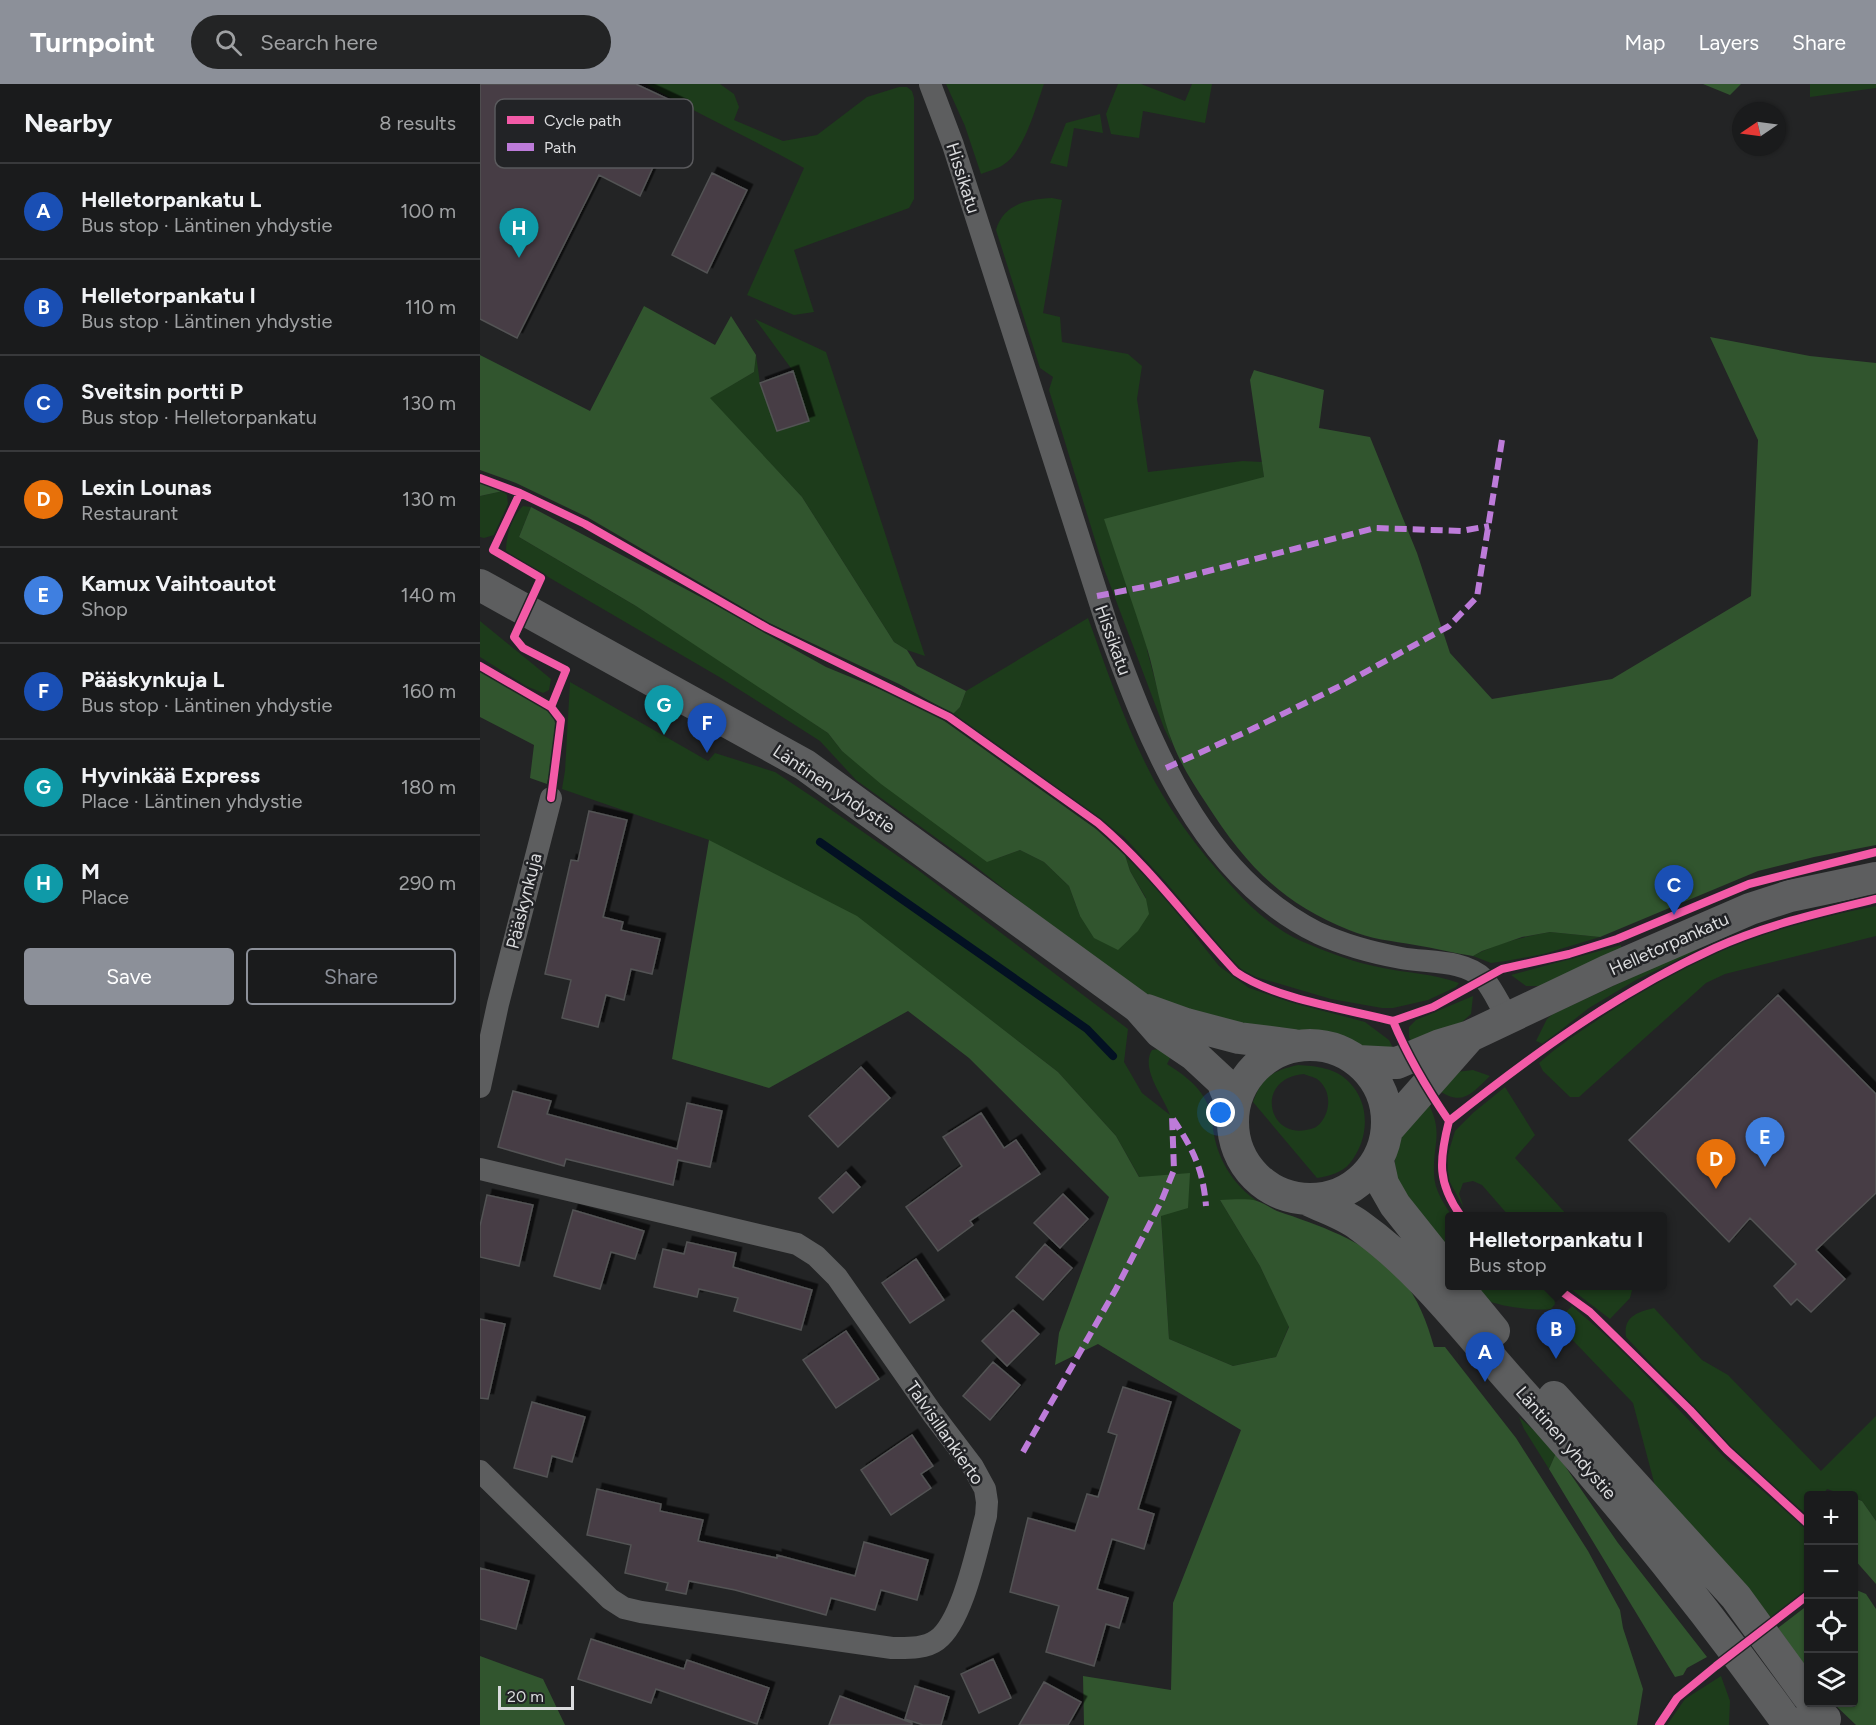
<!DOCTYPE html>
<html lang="en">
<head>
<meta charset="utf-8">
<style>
  :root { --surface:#1a1b1c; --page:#232425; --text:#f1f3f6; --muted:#9fa1a3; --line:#38393b; --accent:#8c9099 }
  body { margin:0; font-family:Figtree,sans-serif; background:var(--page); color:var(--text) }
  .controls { position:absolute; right:18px; bottom:18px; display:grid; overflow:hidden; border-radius:6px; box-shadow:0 2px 4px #0004 }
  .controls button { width:54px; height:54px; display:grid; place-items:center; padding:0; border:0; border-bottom:2px solid var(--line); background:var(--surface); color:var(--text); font:30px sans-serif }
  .compass { position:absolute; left:1252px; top:18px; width:54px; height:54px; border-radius:50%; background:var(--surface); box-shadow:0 2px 4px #0004; rotate:257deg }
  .scale { position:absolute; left:18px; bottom:15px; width:76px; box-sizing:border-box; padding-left:6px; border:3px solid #dbdcde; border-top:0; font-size:16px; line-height:21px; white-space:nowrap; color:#dbdcde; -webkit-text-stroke:4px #222326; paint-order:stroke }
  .you { position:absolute; left:741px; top:1029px; width:21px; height:21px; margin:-15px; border:4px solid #fff; border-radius:50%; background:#1a73e8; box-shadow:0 0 0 9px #1a73e833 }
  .badge { display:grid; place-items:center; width:39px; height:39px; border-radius:50%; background:var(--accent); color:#fff; font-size:20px; font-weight:700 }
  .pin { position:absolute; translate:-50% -50px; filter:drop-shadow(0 2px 3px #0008) }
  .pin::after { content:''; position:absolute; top:32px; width:21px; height:18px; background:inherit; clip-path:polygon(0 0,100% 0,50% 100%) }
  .popup { position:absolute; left:965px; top:1128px; width:222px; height:78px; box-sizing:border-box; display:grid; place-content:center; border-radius:6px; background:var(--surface); filter:drop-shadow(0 2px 4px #0005); font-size:20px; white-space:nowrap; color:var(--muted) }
  .popup b { font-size:22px; color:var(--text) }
  .popup::after { content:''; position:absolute; left:50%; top:100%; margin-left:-12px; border:12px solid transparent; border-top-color:var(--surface) }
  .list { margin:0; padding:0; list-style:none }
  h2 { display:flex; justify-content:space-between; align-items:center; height:78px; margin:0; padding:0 24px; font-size:26px }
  h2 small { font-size:20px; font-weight:400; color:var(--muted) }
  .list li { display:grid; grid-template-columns:39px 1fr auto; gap:18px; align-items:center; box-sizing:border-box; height:96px; padding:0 24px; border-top:2px solid var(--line) }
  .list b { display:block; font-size:22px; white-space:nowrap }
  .list p { margin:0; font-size:20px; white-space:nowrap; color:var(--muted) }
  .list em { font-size:20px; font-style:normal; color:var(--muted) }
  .actions { display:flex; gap:12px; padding:18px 24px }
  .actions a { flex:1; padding:14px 0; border:2px solid var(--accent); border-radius:6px; text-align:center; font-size:21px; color:var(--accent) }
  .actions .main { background:var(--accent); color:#fff }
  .icon { flex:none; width:33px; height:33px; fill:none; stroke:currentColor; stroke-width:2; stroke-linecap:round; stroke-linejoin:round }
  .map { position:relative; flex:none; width:1396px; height:1641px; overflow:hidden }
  header { display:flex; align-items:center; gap:36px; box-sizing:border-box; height:84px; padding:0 30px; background:var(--accent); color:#fff }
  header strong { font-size:28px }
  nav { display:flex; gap:33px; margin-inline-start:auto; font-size:21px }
  .search { width:420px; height:54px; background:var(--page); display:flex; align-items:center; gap:15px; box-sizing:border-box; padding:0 21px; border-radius:33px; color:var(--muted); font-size:22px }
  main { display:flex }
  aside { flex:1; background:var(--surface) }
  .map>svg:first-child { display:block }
  .green { fill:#1d3c1b; fill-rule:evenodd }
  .forest { fill:#31552e }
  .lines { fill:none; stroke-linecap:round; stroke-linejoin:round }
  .stream { stroke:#031123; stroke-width:8 }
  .building { fill:#463e45; stroke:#535354; stroke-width:1.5; filter:url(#shadow) }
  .street { stroke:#5d5e5f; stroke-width:22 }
  .secondary { stroke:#5d5e5f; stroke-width:32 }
  .quiet { stroke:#bd7bd9; stroke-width:6; stroke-dasharray:12 6; stroke-linecap:butt }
  .cycleway-casing { stroke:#222326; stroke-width:11 }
  .cycleway { stroke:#f35aa7; stroke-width:8 }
  .labels { text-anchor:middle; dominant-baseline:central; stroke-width:5; stroke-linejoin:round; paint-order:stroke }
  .street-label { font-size:18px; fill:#dbdcde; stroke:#222326 }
  .key { fill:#222326; stroke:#5a5a5d; stroke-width:1.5 }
  .key-label { font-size:16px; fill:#dbdcde }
</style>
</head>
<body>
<header>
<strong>Turnpoint</strong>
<div class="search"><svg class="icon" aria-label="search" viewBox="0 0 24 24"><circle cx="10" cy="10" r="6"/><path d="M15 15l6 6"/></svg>Search here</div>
<nav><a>Map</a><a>Layers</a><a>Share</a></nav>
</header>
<main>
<aside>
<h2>Nearby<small>8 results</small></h2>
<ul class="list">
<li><span class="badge" style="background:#1a4fb4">A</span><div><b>Helletorpankatu L</b><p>Bus stop · Läntinen yhdystie</p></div><em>100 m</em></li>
<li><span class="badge" style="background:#1a4fb4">B</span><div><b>Helletorpankatu I</b><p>Bus stop · Läntinen yhdystie</p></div><em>110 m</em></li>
<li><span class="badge" style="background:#1a4fb4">C</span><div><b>Sveitsin portti P</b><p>Bus stop · Helletorpankatu</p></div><em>130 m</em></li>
<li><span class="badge" style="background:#e8710a">D</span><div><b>Lexin Lounas</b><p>Restaurant</p></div><em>130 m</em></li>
<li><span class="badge" style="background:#3f7fe0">E</span><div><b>Kamux Vaihtoautot</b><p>Shop</p></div><em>140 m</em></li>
<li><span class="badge" style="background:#1a4fb4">F</span><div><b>Pääskynkuja L</b><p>Bus stop · Läntinen yhdystie</p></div><em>160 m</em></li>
<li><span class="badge" style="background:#0f9aa8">G</span><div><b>Hyvinkää Express</b><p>Place · Läntinen yhdystie</p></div><em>180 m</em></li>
<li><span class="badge" style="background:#0f9aa8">H</span><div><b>M</b><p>Place</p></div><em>290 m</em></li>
</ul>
<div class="actions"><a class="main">Save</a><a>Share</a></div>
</aside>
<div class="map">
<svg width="1396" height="1641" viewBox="0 0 1396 1641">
  <defs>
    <filter id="shadow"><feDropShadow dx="5.5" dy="-5.5" stdDeviation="0" flood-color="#0009"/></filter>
  </defs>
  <rect width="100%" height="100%" fill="#232425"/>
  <path class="green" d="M 166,0 L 240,0 L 254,10 L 259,23 L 254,36 L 303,57 L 337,51 L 387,13 L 419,3 L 427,3 L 432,7 L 434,14 L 434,115 L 429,124 L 314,166 L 334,228 L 314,231 L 267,211 L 324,84 C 272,55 218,30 166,0 Z
    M 466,0 L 564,0 C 556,22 544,69 523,81 C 517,85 508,87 501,90 L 485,42 Z
    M 638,0 L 661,0 L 705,17 L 712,0 L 732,0 L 725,39 L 663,27 L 659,54 L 631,50 L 626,30 Z
    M 1330,0 L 1396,0 L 1396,4 L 1330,13 Z
    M 620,30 L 623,49 L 594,44 L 587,83 L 570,79 L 586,39 Z
    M 572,114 L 582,116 L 563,229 L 580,233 L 582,258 L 648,270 L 662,282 L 657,315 L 668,388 L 763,377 L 782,378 L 784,393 L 667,566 L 692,660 L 684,644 L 623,482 L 569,306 L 573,293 L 560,284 L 516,146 C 523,120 548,115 572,114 Z
    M 275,235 L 346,268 L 445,572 L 427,566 L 414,558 L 322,413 L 229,314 L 274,288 L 276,271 L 280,299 L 297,347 L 329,337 L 313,287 Z
    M 23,407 L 27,411 L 28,420 L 14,451 L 4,454 L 0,453 L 0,412 Z
    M 43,422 L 51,423 L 39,453 L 156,522 L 252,584 L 348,649 L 362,667 L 518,774 L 540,766 L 564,778 L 589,802 L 600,832 L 666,814 L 650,787 L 645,771 L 686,815 L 739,882 L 769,904 L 810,918 L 885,938 L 909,956 L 914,966 L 891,966 L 842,947 L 785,945 L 750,941 L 668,912 L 552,827 L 495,782 L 376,696 L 340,657 L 241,594 L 34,473 L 26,467 C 26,452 31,433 43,422 Z
    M 608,534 C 628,589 647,646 675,698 C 695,734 720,767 747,797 C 768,821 792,844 821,857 C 847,868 875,879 903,884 C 928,889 954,890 979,899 L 976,903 L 948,916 L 913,924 L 902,924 L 851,915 L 776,893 L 762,886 L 748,872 L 683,795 L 644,753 L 473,630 L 480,623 L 486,607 Z
    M 0,537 L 71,595 L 69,606 L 63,609 L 46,602 L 0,573 Z
    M 90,598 L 228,677 L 235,669 L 295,688 L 337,716 L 438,786 L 648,945 L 644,978 L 662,1009 L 690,1031 C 684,1013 660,985 672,966 L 679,965 L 691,972 L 687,980 C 701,989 716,999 725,1015 C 731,1026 732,1039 734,1051 C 739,1078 755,1102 777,1117 L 740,1116 L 780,1182 L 809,1242 L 796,1273 L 753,1282 L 689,1255 L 681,1131 L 636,1052 L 578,988 L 495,924 L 229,756 L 82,705 L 85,687 Z
    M 1396,822 L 1396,852 L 1245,890 L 1226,899 L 1099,1013 L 1090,1013 L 1063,987 L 1059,979 C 1080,960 1103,946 1126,930 C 1166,904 1210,879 1255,861 C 1299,843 1349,831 1396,822 Z
    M 1070,848 L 1120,853 L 1064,870 L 1026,877 L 1011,879 L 993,872 C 1016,859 1043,853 1070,848 Z
    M 1141,861 L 1141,864 L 1060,902 L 1046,902 L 1031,891 Z
    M 1217,863 L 1217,867 L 1156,896 L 1109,924 L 1063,960 L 1056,957 L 1067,935 L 1073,930 Z
    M 993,912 L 991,930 L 982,938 L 933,961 L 929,953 L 929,943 L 936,936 Z
    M 818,981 C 836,982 856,984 869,998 C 891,1020 889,1056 870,1079 C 862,1089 849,1092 837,1094 L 773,1018 C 782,993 792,987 818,981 ZM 824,990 C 828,992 834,993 837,995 C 851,1005 851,1025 842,1037 C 838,1043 833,1045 826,1046 C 787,1054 775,994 824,990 Z
    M 993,986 L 1010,992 C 992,1009 982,1024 957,1005 L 976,988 Z
    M 1025,1003 L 1055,1051 L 1035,1074 L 1088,1132 L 1029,1132 L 1002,1101 L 993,1097 L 983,1099 L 979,1110 L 984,1124 L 968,1095 L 967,1073 L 975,1047 L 994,1028 Z
    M 947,1017 C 964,1048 953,1058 954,1090 C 954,1105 964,1120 972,1132 L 970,1132 L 969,1170 L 918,1098 C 908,1056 922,1048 947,1017 Z
    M 991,1202 L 1058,1202 L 1068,1207 L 1074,1213 L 1075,1220 L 1071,1225 C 1056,1227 1018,1223 1005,1215 C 1000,1212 996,1206 991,1202 Z
    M 1087,1202 L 1153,1202 L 1150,1214 L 1130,1235 Z
    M 1092,1222 L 1137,1261 L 1247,1376 L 1328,1446 L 1328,1504 L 1290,1534 L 1175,1402 L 1153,1319 L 1081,1244 L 1079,1235 Z
    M 1174,1224 L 1222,1276 L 1248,1291 L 1341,1387 L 1396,1332 L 1396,1437 L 1382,1417 L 1374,1414 L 1374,1412 L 1365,1411 L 1347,1405 L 1343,1411 L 1328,1412 L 1328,1432 L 1250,1364 L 1146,1253 C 1143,1233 1157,1228 1174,1224 Z
    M 1039,1333 L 1063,1354 L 1076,1369 L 1069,1385 L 1044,1345 Z
    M 1241,1592 L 1250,1617 L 1249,1641 L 1187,1641 L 1205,1615 Z"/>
  <path class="forest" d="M 1223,0 L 1261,0 L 1250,11 Z
    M 164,222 L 235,261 L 251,232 L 276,271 L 274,288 L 230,314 L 322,413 L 414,558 L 427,566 L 437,582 L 486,607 L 480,623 L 473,630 L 419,600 L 289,539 L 107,433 L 36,399 L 0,386 L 0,271 L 110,327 Z
    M 1230,253 L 1330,272 L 1396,279 L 1396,761 L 1334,773 L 1278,787 L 1120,853 L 1070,848 L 1042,853 L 1002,867 L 993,872 C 973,869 954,864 935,861 C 912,857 890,855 869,846 C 801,819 765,780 726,719 C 714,701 701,681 693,660 C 681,631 676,594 667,564 C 653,520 638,478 624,435 L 784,393 L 770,296 L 774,286 L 844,306 L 839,344 L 890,353 L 937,469 L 970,569 L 1012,615 L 1132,595 L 1271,512 L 1278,356 Z
    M 0,399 L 23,407 L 0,412 Z
    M 51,423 L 230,518 L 346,583 L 424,615 L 456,631 L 616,745 L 645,771 L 650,787 L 666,815 L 669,830 L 658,847 L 638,866 L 614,854 L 600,832 L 589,802 L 564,778 L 540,766 L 507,778 L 401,700 L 362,667 L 348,649 L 156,522 L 39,453 Z
    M 0,587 C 16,596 67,620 74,635 C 79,648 70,685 67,700 L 50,694 L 54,661 L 0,633 Z
    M 229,756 L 377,832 L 578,988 L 636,1052 L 659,1093 L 710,1089 L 708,1124 L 681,1132 L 689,1255 L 753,1282 L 796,1273 L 809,1243 L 780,1182 L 740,1116 C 751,1116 766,1114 777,1117 C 784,1119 790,1124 797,1127 C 841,1142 889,1158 921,1194 C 938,1214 947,1238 954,1263 L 965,1263 L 1036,1354 L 1108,1467 L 1140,1526 L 1143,1544 L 1163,1605 L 1157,1641 L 604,1641 L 603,1592 L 691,1606 L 693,1519 L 761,1346 L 618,1260 L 575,1281 L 579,1249 L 629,1113 L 489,974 L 428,927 L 289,1004 L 192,975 Z
    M 1076,1369 L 1138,1459 L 1227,1573 L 1207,1584 L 1203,1591 L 1195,1593 L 1069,1385 Z
    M 1374,1414 L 1382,1417 L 1396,1437 L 1396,1500 L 1374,1475 Z
    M 1374,1505 L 1386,1510 L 1396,1525 L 1396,1641 L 1376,1641 L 1353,1619 L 1374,1618 Z
    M 1328,1521 L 1328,1587 L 1298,1544 Z
    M 0,1572 L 63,1595 L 85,1641 L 0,1641 Z"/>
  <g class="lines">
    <path class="stream" d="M 340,758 L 607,945 L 633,972"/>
  </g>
  <path class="building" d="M 0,0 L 156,0 L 201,21 L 160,112 L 119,91 L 37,254 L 0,235 Z
    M 232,89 L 267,106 L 227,189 L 192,171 Z
    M 313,287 L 329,337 L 297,347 L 280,299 Z
    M 109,727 L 147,736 L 123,833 L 143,838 L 141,846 L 180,855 L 172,890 L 151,885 L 144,916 L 126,911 L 118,943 L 82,934 L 91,896 L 65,890 L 91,776 L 98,777 Z
    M 1298,911 L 1396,1010 L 1396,1109 L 1336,1166 L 1365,1195 L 1331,1228 L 1317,1215 L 1311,1221 L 1294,1202 L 1316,1180 L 1270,1134 L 1249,1158 L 1149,1056 Z
    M 381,983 L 410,1014 L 358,1063 L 329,1032 Z
    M 33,1007 L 71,1017 L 67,1030 L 197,1065 L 207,1019 L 242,1027 L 230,1083 L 198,1076 L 193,1101 L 86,1075 L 84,1082 L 18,1063 Z
    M 501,1029 L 524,1064 L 536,1056 L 560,1090 L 490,1137 L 493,1141 L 458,1167 L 426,1123 L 482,1082 L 463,1053 Z
    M 366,1088 L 380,1103 L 353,1129 L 339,1114 Z
    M 583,1110 L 608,1135 L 580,1164 L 554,1139 Z
    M 7,1111 L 53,1121 L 39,1182 L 0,1173 L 0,1142 Z
    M 93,1126 L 164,1147 L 155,1175 L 131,1168 L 120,1205 L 74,1192 Z
    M 207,1158 L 256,1169 L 253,1183 L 332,1206 L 321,1246 L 254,1227 L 258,1214 L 219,1205 L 217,1213 L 174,1203 L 183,1165 L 204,1170 Z
    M 565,1160 L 592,1184 L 563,1216 L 536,1193 Z
    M 436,1175 L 464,1216 L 430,1239 L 402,1199 Z
    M 533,1226 L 559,1250 L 527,1282 L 502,1257 Z
    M 0,1235 L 25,1240 L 8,1315 L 0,1314 Z
    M 366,1247 L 399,1295 L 356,1324 L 323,1276 Z
    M 513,1278 L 540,1301 L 510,1336 L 483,1312 Z
    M 643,1303 L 691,1318 L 658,1425 L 674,1430 L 664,1465 L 632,1455 L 617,1505 L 648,1514 L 639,1544 L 626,1540 L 614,1582 L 566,1568 L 579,1522 L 530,1508 L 548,1434 L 595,1447 L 607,1410 L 618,1413 L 637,1351 L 628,1348 Z
    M 52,1318 L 105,1333 L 92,1378 L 72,1372 L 67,1393 L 34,1384 Z
    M 432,1351 L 453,1382 L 441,1390 L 451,1404 L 411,1431 L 381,1386 Z
    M 117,1405 L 181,1420 L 180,1427 L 223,1436 L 218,1457 L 297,1474 L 297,1471 L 375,1492 L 384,1458 L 448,1476 L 437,1516 L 401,1506 L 395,1526 L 351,1514 L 346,1531 L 255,1506 L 209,1497 L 206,1510 L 186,1506 L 188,1499 L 145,1489 L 151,1461 L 107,1451 Z
    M 0,1484 L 49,1497 L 36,1545 L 0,1535 Z
    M 111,1555 L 204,1585 L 207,1576 L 289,1604 L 277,1640 L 176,1605 L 171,1619 L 98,1595 Z
    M 513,1575 L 531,1614 L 499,1629 L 481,1590 Z
    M 564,1598 L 601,1618 L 588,1641 L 539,1641 Z
    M 435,1602 L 469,1613 L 461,1641 L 443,1641 L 425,1635 Z
    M 360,1612 L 432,1639 L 432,1641 L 349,1641 Z"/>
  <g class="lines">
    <path class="street" d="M 450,0 L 473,61 L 627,541 C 669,657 720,791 838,849 C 864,861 894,869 921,874 C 947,879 984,875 1004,895 C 1013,905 1020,922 1028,934
      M 0,1003 L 18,920 L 71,714
      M 0,1085 L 317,1160 L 336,1172 L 357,1193 L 452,1329 L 493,1383 L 505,1405 L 507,1418 L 506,1432 C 497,1464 483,1537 457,1556 C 445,1565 427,1564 412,1564 L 161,1528 L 144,1524 L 130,1515 L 0,1387"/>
    <path class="secondary" d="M 0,501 L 325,681 L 658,923 L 680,948 L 714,971 L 742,997 L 753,1024
      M 667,926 L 706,940 L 759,954 L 814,961
      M753 1038a77 77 0 1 1 154 0a77 77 0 1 1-154 0Z
      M 878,977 L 917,979 L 960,961 L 990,952 L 1127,887 L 1270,825 L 1310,812 L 1396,794
      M 908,1045 L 990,952
      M 898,1077 L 903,1100 L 915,1121 L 970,1190
      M 827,1115 C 844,1124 865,1130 880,1142 C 939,1184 984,1244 1032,1298 C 1131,1407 1223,1522 1309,1641
      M 977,1202 L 1014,1247
      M 1074,1313 L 1256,1513 L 1328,1612
      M 1307,1641 L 1345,1635"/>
    <path class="quiet" d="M 617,512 L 674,501 L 895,444 L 981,447 L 1009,442
      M 686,684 L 768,647 L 860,602 L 969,542 L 997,513 L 1022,356
      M 693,1035 C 713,1065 723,1085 726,1122
      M 543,1368 L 636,1205 L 681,1118 L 694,1086 L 692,1032"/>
    <defs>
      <path id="cycleway" d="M 0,394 L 40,409 L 105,440 L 287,544 L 469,633 L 618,739 C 670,783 709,838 756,888 C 795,915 866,925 913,937 C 928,973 947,1005 969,1037 C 959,1076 957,1099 981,1132
        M 40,409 L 13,466 L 61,494 L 34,553 L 43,564 L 86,586 L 71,623
        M 0,582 L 71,623 L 81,636 L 71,714
        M 913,937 L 953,923 L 1022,885 L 1089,870 L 1137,855 L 1269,800 L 1396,768
        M 969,1037 C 1052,971 1138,908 1235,864 C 1286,841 1342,828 1396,815
        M 1074,1202 L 1110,1228 L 1210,1326 L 1247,1366 L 1328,1440
        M 1179,1641 L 1197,1614 L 1236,1582 L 1328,1511"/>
    </defs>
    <use href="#cycleway" class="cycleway-casing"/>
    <use href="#cycleway" class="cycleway"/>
  </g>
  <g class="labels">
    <g class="street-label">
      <text transform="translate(483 94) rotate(72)">Hissikatu</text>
      <text transform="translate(633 556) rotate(70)">Hissikatu</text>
      <text transform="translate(354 705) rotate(34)">Läntinen yhdystie</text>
      <text transform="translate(44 817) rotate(-76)">Pääskynkuja</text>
      <text transform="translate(1189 860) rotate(-24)">Helletorpankatu</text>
      <text transform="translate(465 1349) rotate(55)">Talvisillankierto</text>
      <text transform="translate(1086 1359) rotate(49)">Läntinen yhdystie</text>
    </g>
  </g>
  <rect x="15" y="15" width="198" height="69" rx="9" class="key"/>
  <rect x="27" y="32" width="27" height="8" fill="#f35aa7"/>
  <rect x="27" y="59" width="27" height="8" fill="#bd7bd9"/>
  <g class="key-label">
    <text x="64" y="42">Cycle path</text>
    <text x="64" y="69">Path</text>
  </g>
</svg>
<div class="controls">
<button>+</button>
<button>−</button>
<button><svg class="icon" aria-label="locate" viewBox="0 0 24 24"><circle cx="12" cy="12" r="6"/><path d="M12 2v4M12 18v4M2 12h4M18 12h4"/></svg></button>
<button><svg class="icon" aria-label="layers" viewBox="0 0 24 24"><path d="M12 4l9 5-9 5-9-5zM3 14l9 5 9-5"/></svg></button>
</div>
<svg class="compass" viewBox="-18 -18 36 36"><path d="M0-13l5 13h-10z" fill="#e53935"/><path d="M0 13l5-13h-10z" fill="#9fa1a3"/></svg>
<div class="scale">20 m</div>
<div class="you"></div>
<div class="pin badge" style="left:1005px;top:1298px;background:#1a4fb4">A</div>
<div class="pin badge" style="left:1076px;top:1275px;background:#1a4fb4">B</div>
<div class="popup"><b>Helletorpankatu I</b>Bus stop</div>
<div class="pin badge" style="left:1194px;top:831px;background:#1a4fb4">C</div>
<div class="pin badge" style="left:1236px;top:1105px;background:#e8710a">D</div>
<div class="pin badge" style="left:1285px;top:1083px;background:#3f7fe0">E</div>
<div class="pin badge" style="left:227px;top:669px;background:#1a4fb4">F</div>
<div class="pin badge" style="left:184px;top:651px;background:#0f9aa8">G</div>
<div class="pin badge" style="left:39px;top:174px;background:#0f9aa8">H</div>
</div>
</main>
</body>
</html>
